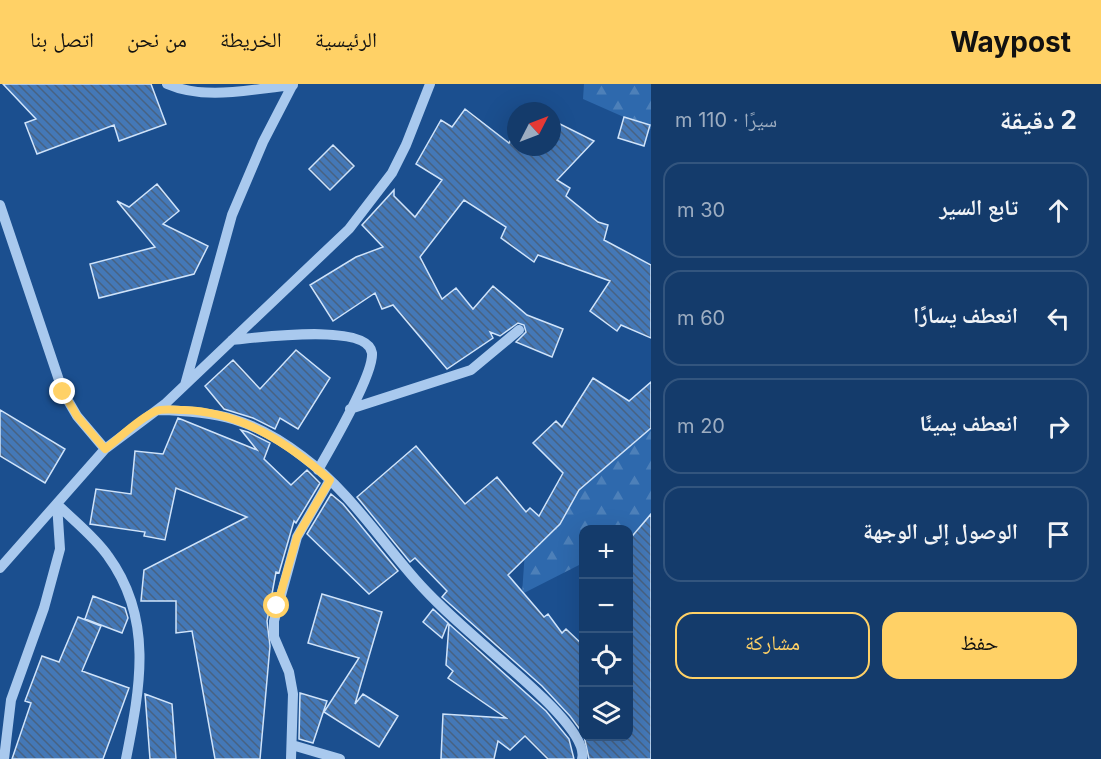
<!DOCTYPE html>
<html lang="ar">
<head>
<meta charset="utf-8">
<style>
  :root { --surface:#143b6b; --page:#214673; --text:#f1f3f6; --muted:#9dadc1; --line:#33557e; --accent:#ffd166 }
  body { margin:0; font-family:Inter,"Noto Naskh Arabic",sans-serif; background:var(--page); color:var(--text); direction:rtl }
  .controls { position:absolute; right:18px; bottom:18px; display:grid; overflow:hidden; border-radius:12px; box-shadow:0 6px 24px #0002 }
  .controls button { width:54px; height:54px; display:grid; place-items:center; padding:0; border:0; border-bottom:2px solid var(--line); background:var(--surface); color:var(--text); font:30px sans-serif }
  .compass { position:absolute; left:507px; top:18px; width:54px; height:54px; border-radius:50%; background:var(--surface); box-shadow:0 6px 24px #0002; rotate:48deg }
  .stop { position:absolute; width:18px; height:18px; margin:-14px; border:4px solid #ffd166; border-radius:50%; background:#fff }
  .stop.end { background:#ffd166; border-color:#fff; box-shadow:0 2px 6px #0008 }
  .list { margin:0; padding:0; list-style:none }
  h2 { display:flex; justify-content:space-between; align-items:center; height:78px; margin:0; padding:0 24px; font-size:26px }
  h2 small { font-size:20px; font-weight:400; color:var(--muted) }
  .list li { display:grid; grid-template-columns:39px 1fr auto; gap:18px; align-items:center; box-sizing:border-box; height:96px; margin:0 12px 12px; padding:0 12px; border:2px solid var(--line); border-radius:18px }
  .list b { display:block; font-size:22px; white-space:nowrap }
  .list em { font-size:20px; font-style:normal; color:var(--muted) }
  .actions { display:flex; gap:12px; padding:18px 24px }
  .actions a { flex:1; padding:14px 0; border:2px solid var(--accent); border-radius:18px; text-align:center; font-size:21px; color:var(--accent) }
  .actions .main { background:var(--accent); color:#111 }
  .icon { flex:none; width:33px; height:33px; fill:none; stroke:currentColor; stroke-width:2; stroke-linecap:round; stroke-linejoin:round }
  .map { position:relative; flex:none; width:651px; height:675px; overflow:hidden; direction:ltr }
  header { display:flex; align-items:center; gap:36px; box-sizing:border-box; height:84px; padding:0 30px; background:var(--accent); color:#111 }
  header strong { font-size:28px }
  nav { display:flex; gap:33px; margin-inline-start:auto; font-size:21px }
  main { display:flex }
  aside { flex:1; background:var(--surface) }
  .map>svg:first-child { display:block }
  .forest { fill:url(#forest-firs) }
  .building { fill:url(#building-back-hatch); stroke:#cfe3fa; stroke-width:1.5 }
  .lines { fill:none; stroke-linecap:round; stroke-linejoin:round }
  .minor { stroke:#a9c9ee; stroke-width:10 }
  .route { stroke:#ffd166; stroke-width:8 }
</style>
</head>
<body>
<header>
<strong>Waypost</strong>
<nav><a>الرئيسية</a><a>الخريطة</a><a>من نحن</a><a>اتصل بنا</a></nav>
</header>
<main>
<aside>
<h2>2 دقيقة<small>سيرًا · 110 m</small></h2>
<ul class="list">
<li><svg class="icon" aria-label="ahead" viewBox="0 0 24 24"><path d="M12 20V5M6 11l6-6 6 6"/></svg><div><b>تابع السير</b></div><em>30 m</em></li>
<li><svg class="icon" aria-label="left" viewBox="0 0 24 24"><path d="M17 20v-9H6M10 6l-5 5 5 5"/></svg><div><b>انعطف يسارًا</b></div><em>60 m</em></li>
<li><svg class="icon" aria-label="right" viewBox="0 0 24 24"><path d="M7 20v-9h11M14 6l5 5-5 5"/></svg><div><b>انعطف يمينًا</b></div><em>20 m</em></li>
<li><svg class="icon" aria-label="arrive" viewBox="0 0 24 24"><path d="M6 21V4h12l-3 4 3 4H6"/></svg><div><b>الوصول إلى الوجهة</b></div></li>
</ul>
<div class="actions"><a class="main">حفظ</a><a>مشاركة</a></div>
</aside>
<div class="map">
<svg width="651" height="675" viewBox="0 0 651 675">
  <defs>
    <pattern id="forest-firs" width="22" height="20" patternUnits="userSpaceOnUse" patternTransform="scale(1.5)"><rect width="22" height="20" fill="#2e69ad"/><path d="M5 1l3.5 6h-7zM16 11l3.5 6h-7z" fill="#4d80b9"/></pattern>
    <pattern id="building-back-hatch" width="6" height="6" patternUnits="userSpaceOnUse" patternTransform="scale(1.5)"><rect width="6" height="6" fill="#4478b7"/><path d="M-1 5l2 2M0 0l6 6M5-1l2 2" fill="none" stroke="#486282"/></pattern>
  </defs>
  <rect width="100%" height="100%" fill="#1b4f8f"/>
  <path class="forest" d="M 584,0 L 651,0 L 651,45 L 583,15 Z
    M 651,311 L 651,472 L 629,457 L 628,446 L 584,446 L 583,479 L 522,510 L 526,452 Z"/>
  <path class="building" d="M 3,0 L 151,0 L 166,40 L 119,57 L 114,41 L 37,70 L 25,39 L 36,35 Z
    M 465,25 L 509,59 L 516,46 L 516,63 L 552,63 L 552,36 L 594,57 L 557,96 L 570,104 L 566,112 L 598,138 L 608,141 L 604,156 L 651,181 L 651,254 L 621,241 L 617,247 L 590,227 L 610,197 L 538,171 L 534,178 L 501,154 L 506,143 L 464,116 L 420,173 L 442,215 L 456,204 L 473,225 L 493,202 L 527,231 L 563,245 L 552,273 L 516,258 L 526,248 L 524,241 L 518,239 L 500,252 L 490,248 L 493,254 L 447,285 L 393,221 L 382,225 L 375,209 L 333,237 L 310,201 L 356,173 L 383,163 L 362,141 L 394,106 L 394,112 L 415,133 L 442,96 L 416,80 L 441,36 L 452,43 Z
    M 624,33 L 650,41 L 644,62 L 618,54 Z
    M 333,61 L 354,82 L 330,106 L 309,85 Z
    M 157,100 L 179,127 L 163,140 L 208,162 L 194,190 L 99,214 L 90,180 L 155,163 L 117,117 L 129,123 Z
    M 296,266 L 330,294 L 298,345 L 280,334 L 275,345 L 253,334 L 224,325 L 205,302 L 233,276 L 260,305 Z
    M 593,294 L 629,317 L 651,298 L 651,344 L 579,406 L 560,440 L 508,491 L 544,533 L 548,530 L 562,549 L 566,545 L 584,562 L 584,651 L 570,632 L 542,602 L 442,513 L 447,507 L 415,474 L 410,478 L 357,413 L 416,362 L 465,420 L 497,393 L 526,428 L 530,424 L 539,432 L 563,389 L 533,359 L 556,337 L 562,343 Z
    M 0,326 L 65,365 L 45,399 L 0,372 Z
    M 178,334 L 257,366 L 241,346 L 248,348 L 270,359 L 264,375 L 291,401 L 307,386 L 320,399 L 296,439 L 294,437 L 279,489 L 276,488 L 267,537 L 270,562 L 260,675 L 215,675 L 192,547 L 176,549 L 176,517 L 141,517 L 144,486 L 247,433 L 176,404 L 165,456 L 144,452 L 145,448 L 90,440 L 96,405 L 131,410 L 135,367 L 163,370 Z
    M 331,410 L 343,420 L 398,487 L 369,510 L 307,450 Z
    M 651,430 L 651,675 L 589,675 L 584,652 L 628,652 L 628,457 Z
    M 322,510 L 382,528 L 355,620 L 363,610 L 398,632 L 379,663 L 324,628 L 359,574 L 308,559 Z
    M 93,512 L 125,524 L 128,534 L 122,549 L 85,535 Z
    M 433,525 L 448,539 L 442,554 L 423,538 Z
    M 78,533 L 101,542 L 82,587 L 129,604 L 103,675 L 12,675 L 31,619 L 25,617 L 42,572 L 59,578 Z
    M 449,540 L 546,627 L 569,655 L 574,675 L 548,675 L 525,652 L 510,666 L 498,657 L 494,675 L 441,675 L 443,630 L 506,634 L 448,594 L 453,587 L 446,581 Z
    M 300,609 L 327,617 L 313,659 L 299,655 Z
    M 145,610 L 172,620 L 176,675 L 150,675 Z"/>
  <g class="lines">
    <path class="minor" d="M 167,0 C 206,17 251,5 293,1
      M 0,121 L 63,308 L 77,332 L 105,365
      M 232,256 C 256,254 368,238 372,269 C 374,290 330,365 318,386
      M 185,301 L 232,131 L 263,58 L 293,0
      M 350,325 L 471,286 L 519,246
      M 158,326 C 217,327 254,335 302,372 C 348,406 378,453 415,495 C 441,525 472,550 501,576 C 520,593 589,649 582,675
      M 57,420 C 73,436 95,453 108,472 C 154,535 140,604 126,675
      M 0,484 L 105,365 L 165,320 L 349,145 L 392,89 L 406,61 L 430,0
      M 292,661 L 340,675
      M 4,675 L 11,616 L 44,524 L 60,465 L 57,420
      M 291,675 L 293,610 L 289,588 L 274,553 L 274,537 L 297,453 L 330,396"/>
  </g>
  <g class="lines">
    <path class="route" d="M 63,308 L 77,332 L 105,365 C 121,353 138,335 156,327 C 163,324 176,326 184,326 C 241,328 288,359 330,396 L 297,453 L 277,522"/>
  </g>
</svg>
<div class="controls">
<button>+</button>
<button>−</button>
<button><svg class="icon" aria-label="locate" viewBox="0 0 24 24"><circle cx="12" cy="12" r="6"/><path d="M12 2v4M12 18v4M2 12h4M18 12h4"/></svg></button>
<button><svg class="icon" aria-label="layers" viewBox="0 0 24 24"><path d="M12 4l9 5-9 5-9-5zM3 14l9 5 9-5"/></svg></button>
</div>
<svg class="compass" viewBox="-18 -18 36 36"><path d="M0-13l5 13h-10z" fill="#e53935"/><path d="M0 13l5-13h-10z" fill="#9dadc1"/></svg>
<div class="stop" style="left:277px;top:522px"></div>
<div class="stop end" style="left:63px;top:308px"></div>
</div>
</main>
</body>
</html>
